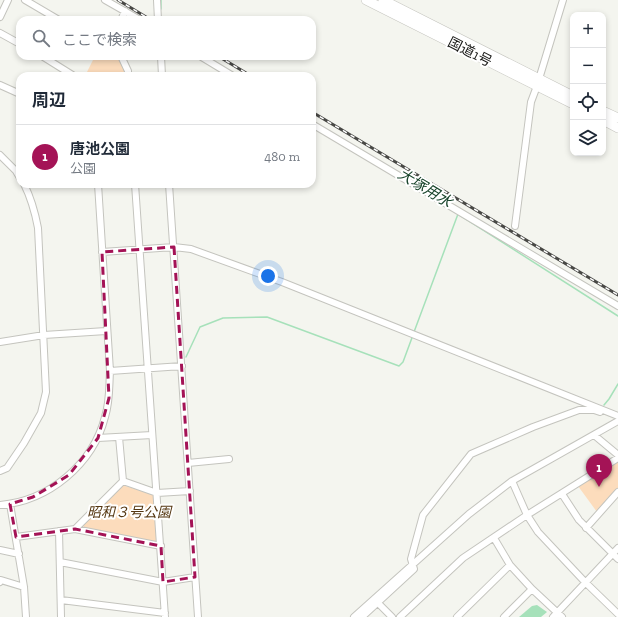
<!DOCTYPE html>
<html lang="ja">
<head>
<meta charset="utf-8">
<style>
  :root { --surface:#fff; --page:#f6f6f7; --text:#1f2937; --muted:#747a83; --line:#e0e1e3; --accent:#a41356 }
  body { margin:0; font-family:"Zilla Slab","Noto Sans JP",serif; background:var(--page); color:var(--text) }
  .controls { position:absolute; right:12px; top:12px; display:grid; overflow:hidden; border-radius:8px; box-shadow:0 2px 6px #0003 }
  .controls button { width:36px; height:36px; display:grid; place-items:center; padding:0; border:0; border-bottom:1px solid var(--line); background:var(--surface); color:var(--text); font:20px sans-serif }
  .you { position:absolute; left:268px; top:276px; width:14px; height:14px; margin:-10px; border:3px solid #fff; border-radius:50%; background:#1a73e8; box-shadow:0 0 0 6px #1a73e833 }
  .badge { display:grid; place-items:center; width:26px; height:26px; border-radius:50%; background:var(--accent); color:#fff; font-size:13px; font-weight:700 }
  .pin { position:absolute; translate:-50% -33px; filter:drop-shadow(0 1px 2px #0008) }
  .pin::after { content:''; position:absolute; top:21px; width:14px; height:12px; background:inherit; clip-path:polygon(0 0,100% 0,50% 100%) }
  .list { margin:0; padding:0; list-style:none }
  h2 { display:flex; justify-content:space-between; align-items:center; height:52px; margin:0; padding:0 16px; font-size:17px }
  h2 small { font-size:13px; font-weight:400; color:var(--muted) }
  .list li { display:grid; grid-template-columns:26px 1fr auto; gap:12px; align-items:center; box-sizing:border-box; height:64px; padding:0 16px; border-top:1px solid var(--line) }
  .list b { display:block; font-size:15px; white-space:nowrap }
  .list p { margin:0; font-size:13px; white-space:nowrap; color:var(--muted) }
  .list em { font-size:13px; font-style:normal; color:var(--muted) }
  .icon { flex:none; width:22px; height:22px; fill:none; stroke:currentColor; stroke-width:2; stroke-linecap:round; stroke-linejoin:round }
  .map { position:relative; flex:none; width:618px; height:617px; overflow:hidden }
  .search { position:absolute; background:var(--surface); box-shadow:0 2px 6px #0003; left:16px; top:16px; width:300px; height:44px; display:flex; align-items:center; gap:10px; box-sizing:border-box; padding:0 14px; border-radius:12px; color:var(--muted); font-size:15px }
  .panel { position:absolute; background:var(--surface); box-shadow:0 2px 6px #0003; left:16px; top:72px; width:300px; height:116px; border-radius:12px }
  .map>svg:first-child { display:block }
  .green { fill:#fcdcbc }
  .water { fill:#a6e1ba }
  .lines { fill:none; stroke-linecap:round; stroke-linejoin:round }
  .stream { stroke:#a6e1ba; stroke-width:1.5 }
  .minor-casing { stroke:#c4c4be; stroke-width:8 }
  .highway-casing { stroke:#c4c4be; stroke-width:10 }
  .minor { stroke:#fff; stroke-width:6 }
  .highway { stroke:#fff; stroke-width:9 }
  .rail-casing { stroke:#484845; stroke-width:3 }
  .rail { stroke:#fff; stroke-width:1.5; stroke-dasharray:4.5; stroke-linecap:butt }
  .marked { fill:none; stroke:#a41356; stroke-width:3; stroke-dasharray:8 5; stroke-linejoin:round }
  .labels { text-anchor:middle; dominant-baseline:central; stroke-width:4; stroke-linejoin:round; paint-order:stroke }
  .street-label { font-size:14px; fill:#161614; stroke:#fff }
  .park-label { font-size:14px; font-style:italic; fill:#553712; stroke:#fff }
  .water-label { font-size:15px; font-style:italic; fill:#17432a; stroke:#fff }
</style>
</head>
<body>
<div class="map">
<svg width="618" height="617" viewBox="0 0 618 617">
  <rect width="100%" height="100%" fill="#f4f5ef"/>
  <path class="green" d="M 95,56 L 118,56 L 125,70 L 125,76 L 85,76 Z
    M 618,461 L 618,488 L 597,512 L 578,486 Z
    M 122,485 L 154,495 L 158,539 L 154,542 L 84,528 L 83,524 Z"/>
  <path class="water" d="M 537,605 L 547,612 L 541,617 L 519,617 L 532,606 Z"/>
  <g class="lines">
    <path class="stream" d="M 161,0 L 161,9
      M 414,332 L 458,214 L 618,316
      M 186,357 L 200,327 L 223,318 L 267,317 L 399,366 L 403,362 L 413,335
      M 604,405 L 609,399 L 618,384"/>
    <defs>
      <path id="minor" d="M 25,0 L 59,20
        M 105,0 L 140,20
        M 157,0 L 158,20
        M 0,17 L 8,0
        M 121,20 L 125,11
        M 0,33 L 20,44
        M 42,56 L 74,76
        M 121,56 L 128,71 L 128,76
        M 161,56 L 162,76
        M 200,56 L 233,76
        M 539,79 L 563,0
        M 0,85 L 20,94
        M 312,124 L 618,306
        M 0,155 L 16,171 L 20,178
        M 135,184 L 165,617
        M 169,184 L 198,617
        M 515,226 L 531,102 L 537,86
        M 102,252 L 174,247 L 191,249 L 282,282 L 618,416
        M 0,342 L 44,335 L 106,331
        M 110,371 L 182,366
        M 594,435 L 618,455
        M 98,438 L 152,435
        M 188,463 L 229,459
        M 0,471 L 7,468 L 24,443 L 41,413 L 46,392 L 38,228 C 35,212 31,198 24,184
        M 123,481 L 157,493 L 190,491
        M 512,481 L 527,515 L 538,532 L 585,582 L 618,614
        M 562,494 L 579,520 L 618,559
        M 10,504 L 24,587 L 26,617
        M 0,505 C 49,501 93,464 105,417 C 110,401 109,387 110,371 L 98,184
        M 586,528 L 618,492
        M 75,529 L 161,546
        M 59,531 L 61,617
        M 16,537 L 75,529 L 123,481 L 119,437
        M 494,538 L 510,565 L 532,589 L 562,617
        M 0,550 L 19,554
        M 60,562 L 163,582 L 195,577
        M 0,582 L 1,580 L 24,587
        M 61,600 L 165,613
        M 378,603 L 392,617
        M 354,617 L 469,514 L 512,481 L 618,421
        M 362,617 L 414,569 L 411,559 L 423,515 L 471,454 L 533,427 L 579,410 L 594,410 L 600,412
        M 400,617 L 463,558 L 527,515 L 618,458
        M 457,617 L 510,565
        M 504,617 L 532,589
        M 553,617 L 618,548"/>
      <path id="highway" d="M 366,0 L 573,104
        M 383,0 L 573,96
        M 603,111 L 618,118
        M 603,120 L 618,128"/>
    </defs>
    <use href="#minor" class="minor-casing"/>
    <use href="#highway" class="highway-casing"/>
    <use href="#minor" class="minor"/>
    <use href="#highway" class="highway"/>
    <defs>
      <path id="rail" d="M 118,0 L 151,20
        M 218,56 L 251,76
        M 312,112 L 618,295"/>
    </defs>
    <use href="#rail" class="rail-casing"/>
    <use href="#rail" class="rail"/>
  </g>
  <path class="marked" d="M 174,247 L 195,577 L 163,582 L 161,546 L 75,529 L 16,537 L 10,504 L 33,497 L 69,475 L 98,438 L 109,398 L 102,252 Z"/>
  <g class="labels">
    <g class="street-label">
      <text transform="translate(470 52) rotate(27)">国道1号</text>
    </g>
    <g class="park-label">
      <text x="129" y="512">昭和３号公園</text>
    </g>
    <g class="water-label">
      <text transform="translate(425 188) rotate(31)">大塚用水</text>
    </g>
  </g>
</svg>
<div class="controls">
<button>+</button>
<button>−</button>
<button><svg class="icon" aria-label="locate" viewBox="0 0 24 24"><circle cx="12" cy="12" r="6"/><path d="M12 2v4M12 18v4M2 12h4M18 12h4"/></svg></button>
<button><svg class="icon" aria-label="layers" viewBox="0 0 24 24"><path d="M12 4l9 5-9 5-9-5zM3 14l9 5 9-5"/></svg></button>
</div>
<div class="you"></div>
<div class="pin badge" style="left:599px;top:487px">1</div>
<div class="search"><svg class="icon" aria-label="search" viewBox="0 0 24 24"><circle cx="10" cy="10" r="6"/><path d="M15 15l6 6"/></svg>ここで検索</div>
<section class="panel">
<h2>周辺<small></small></h2>
<ul class="list">
<li><span class="badge">1</span><div><b>唐池公園</b><p>公園</p></div><em>480 m</em></li>
</ul>
</section>
</div>
</body>
</html>
